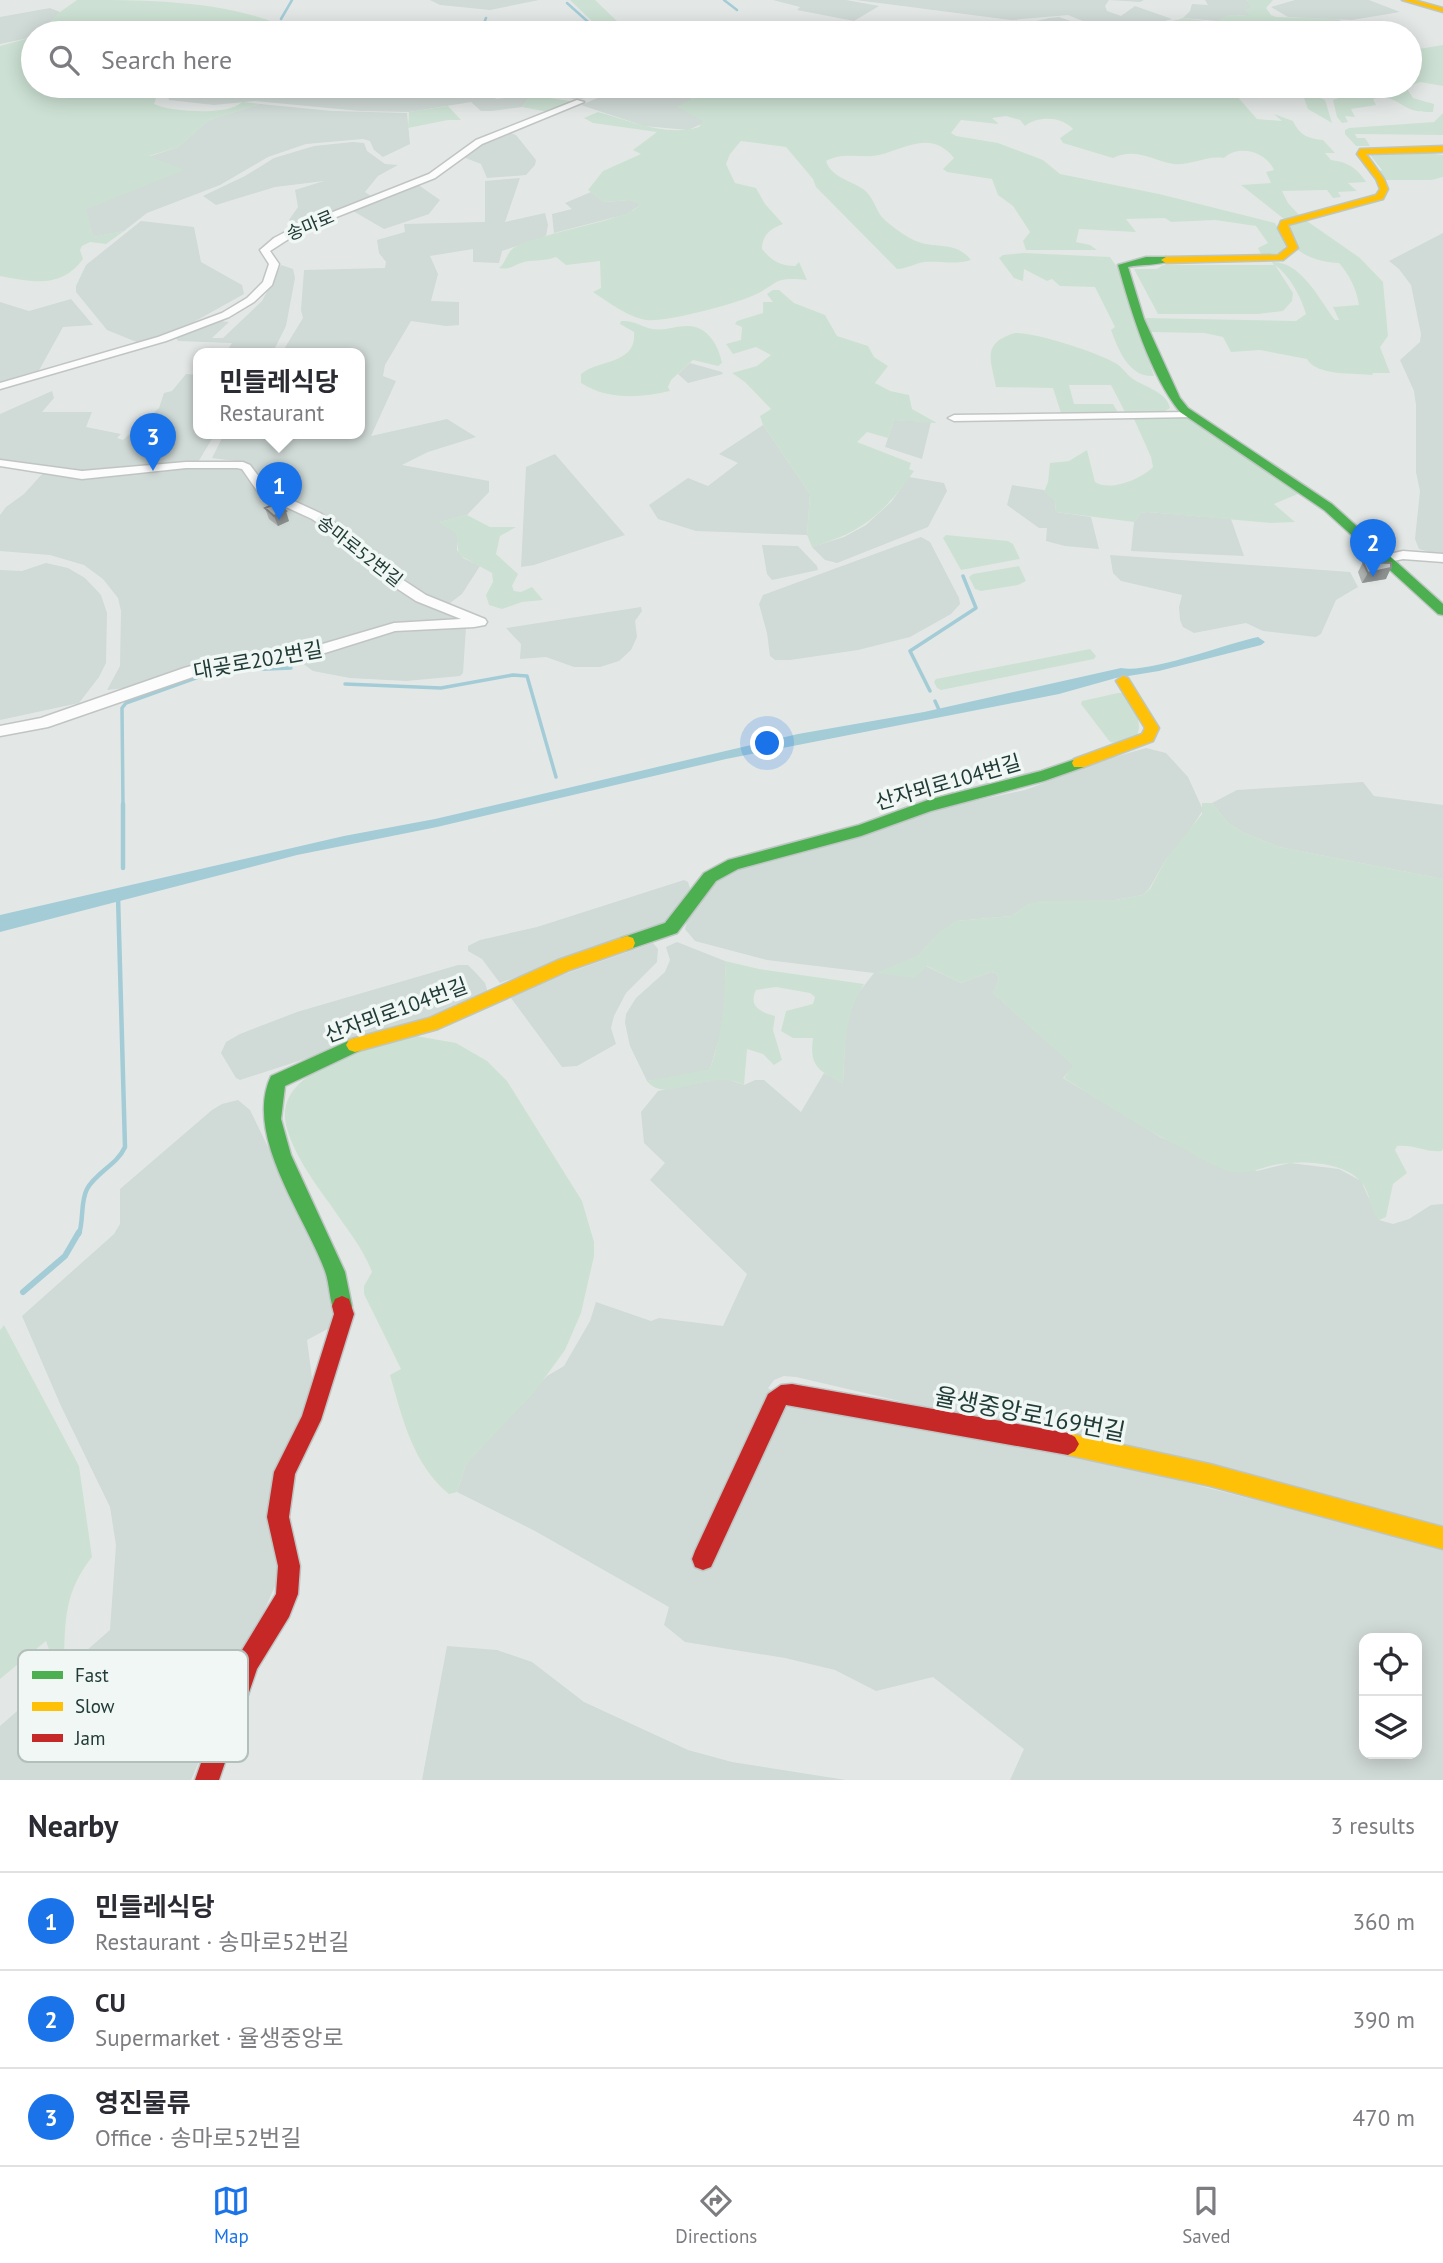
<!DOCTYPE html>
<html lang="en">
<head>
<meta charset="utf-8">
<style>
  :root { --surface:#fff; --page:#f2f2f3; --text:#2b2b33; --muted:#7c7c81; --line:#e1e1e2; --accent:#1a73e8 }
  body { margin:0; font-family:"PT Sans","Noto Sans KR",sans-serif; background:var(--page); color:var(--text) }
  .controls { position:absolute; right:21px; bottom:21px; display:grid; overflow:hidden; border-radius:14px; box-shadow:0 4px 18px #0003 }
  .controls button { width:63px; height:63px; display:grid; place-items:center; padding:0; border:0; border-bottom:2px solid var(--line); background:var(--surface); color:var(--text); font:35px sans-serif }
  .you { position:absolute; left:768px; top:744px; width:24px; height:24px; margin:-18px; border:5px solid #fff; border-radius:50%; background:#1a73e8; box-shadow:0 0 0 10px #1a73e833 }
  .badge { display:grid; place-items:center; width:46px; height:46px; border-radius:50%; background:var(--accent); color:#fff; font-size:23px; font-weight:700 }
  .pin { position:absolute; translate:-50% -58px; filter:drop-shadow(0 2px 4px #0008) }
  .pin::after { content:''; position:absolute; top:37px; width:24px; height:21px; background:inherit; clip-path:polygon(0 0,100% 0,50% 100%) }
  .popup { position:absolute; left:193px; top:348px; width:172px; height:91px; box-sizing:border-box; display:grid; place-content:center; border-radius:14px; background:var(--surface); filter:drop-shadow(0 2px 5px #0005); font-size:23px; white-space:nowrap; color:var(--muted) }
  .popup b { font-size:26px; color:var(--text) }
  .popup::after { content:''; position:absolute; left:50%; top:100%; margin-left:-14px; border:14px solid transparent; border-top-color:var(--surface) }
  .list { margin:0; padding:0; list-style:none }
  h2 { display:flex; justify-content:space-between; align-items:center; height:91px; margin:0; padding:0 28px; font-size:30px }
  h2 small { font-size:23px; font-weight:400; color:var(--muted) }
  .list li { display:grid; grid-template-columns:46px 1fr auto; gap:21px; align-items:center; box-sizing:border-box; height:98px; padding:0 28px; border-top:2px solid var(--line) }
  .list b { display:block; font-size:26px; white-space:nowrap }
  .list p { margin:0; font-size:23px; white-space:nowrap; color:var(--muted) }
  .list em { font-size:23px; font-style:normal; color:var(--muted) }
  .icon { flex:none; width:38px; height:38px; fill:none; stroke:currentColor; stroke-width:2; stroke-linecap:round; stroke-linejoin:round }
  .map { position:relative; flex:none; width:1443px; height:1780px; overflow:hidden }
  .search { position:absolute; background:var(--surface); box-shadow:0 4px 18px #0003; left:21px; right:21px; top:21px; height:77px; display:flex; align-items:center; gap:18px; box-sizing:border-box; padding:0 24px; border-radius:38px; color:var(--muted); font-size:26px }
  .sheet { height:385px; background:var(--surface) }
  nav { display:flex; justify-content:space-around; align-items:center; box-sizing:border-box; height:98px; border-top:2px solid var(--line); background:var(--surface); font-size:19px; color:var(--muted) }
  nav a { display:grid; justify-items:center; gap:4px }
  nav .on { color:var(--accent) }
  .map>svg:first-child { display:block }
  .built { fill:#d0dad6; fill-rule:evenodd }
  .green { fill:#cce1d3 }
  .water { fill:#a3ccd7 }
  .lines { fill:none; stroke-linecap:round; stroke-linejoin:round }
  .stream-far3 { stroke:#a3ccd7; stroke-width:2.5 }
  .stream-far2 { stroke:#a3ccd7; stroke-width:3.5 }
  .stream-far1 { stroke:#a3ccd7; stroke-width:4.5 }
  .stream { stroke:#a3ccd7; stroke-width:6 }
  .street-casing { stroke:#c0c5c3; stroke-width:3 }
  .fast-casing { stroke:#bec6c3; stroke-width:3 }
  .slow-casing { stroke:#bec6c3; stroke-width:3 }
  .jam-casing { stroke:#bec6c3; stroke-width:3 }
  .street { fill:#fbfcfb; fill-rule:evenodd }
  .fast { fill:#4caf50; fill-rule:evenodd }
  .slow { fill:#ffc107; fill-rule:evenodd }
  .jam { fill:#c62828; fill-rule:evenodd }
  .wall { fill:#afb4b2 }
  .shaded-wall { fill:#8e9291 }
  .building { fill:#cbd1cf; stroke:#8e9291; stroke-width:2 }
  .labels { text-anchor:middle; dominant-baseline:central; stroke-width:7; stroke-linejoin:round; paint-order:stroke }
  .far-street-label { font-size:18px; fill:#213b36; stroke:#f0f7f4 }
  .street-label { font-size:21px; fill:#213b36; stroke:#f0f7f4 }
  .near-street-label { font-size:24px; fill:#213b36; stroke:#f0f7f4 }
  .key { fill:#f0f7f4; stroke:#b2bfbb; stroke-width:2 }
  .key-label { font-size:19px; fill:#213b36 }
</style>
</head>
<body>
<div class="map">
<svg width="1443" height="1780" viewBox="0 0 1443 1780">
  <rect width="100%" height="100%" fill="#e3e8e6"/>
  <path class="built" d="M 430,0 L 539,0 L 490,10 L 440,5 Z
    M 773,0 L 846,0 L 879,6 L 854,21 L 797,10 L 800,7 Z
    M 856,0 L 1144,0 L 1140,2 L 1109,0 L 1105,6 L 1107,11 L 1121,16 L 1135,6 L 1172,19 L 1151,25 L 1140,33 L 1112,33 L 1068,15 L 1011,20 Z
    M 1205,0 L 1247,0 L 1253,8 L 1250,16 L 1230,15 L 1217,21 L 1183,18 L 1190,11 L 1192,4 L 1208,5 Z
    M 1295,0 L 1369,0 L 1400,12 L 1352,20 L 1288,17 L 1271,7 Z
    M 50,8 L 60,12 L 40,32 L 33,33 L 33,37 L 0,44 L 0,17 Z
    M 1059,17 L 1104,33 L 987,33 L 1049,18 Z
    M 1177,20 L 1209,31 L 1213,33 L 1149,32 L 1160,24 Z
    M 863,25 L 934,33 L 763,33 L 782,29 Z
    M 179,86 L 487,86 L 496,99 L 531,95 L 522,107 L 492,111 L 481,111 L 471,102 L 409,112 L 360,111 L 255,101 L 214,105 L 169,100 L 168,96 Z
    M 492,86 L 618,86 L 579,100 L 537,92 L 501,95 Z
    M 626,86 L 714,86 L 691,98 L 704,123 L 688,130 L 644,126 L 581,105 Z
    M 260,104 L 332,111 L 407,113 L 410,144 L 383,157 L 374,150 L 370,141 L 363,139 L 306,144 L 268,157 L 220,185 L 147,213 L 124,231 L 93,237 L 85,209 L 183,170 L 148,157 L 178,147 L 209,120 Z
    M 508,132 L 516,135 L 536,160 L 535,165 L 526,175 L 487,178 L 481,164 L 463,157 L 481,143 Z
    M 353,142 L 364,143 L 367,151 L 385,164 L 398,165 L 378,176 L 365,192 L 374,198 L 298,226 L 289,220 L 298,207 L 295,190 L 324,181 L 275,187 L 216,205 L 203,196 L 245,176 L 274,158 L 314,146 Z
    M 520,178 L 505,222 L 545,213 L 548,225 L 546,236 L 502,251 L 499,263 L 473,262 L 473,249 L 430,256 L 438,274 L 431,301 L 459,302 L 459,325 L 446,326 L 411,321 L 385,365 L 383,376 L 396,381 L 371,436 L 447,419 L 476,437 L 428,452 L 402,465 L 489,481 L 489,492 L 467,515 L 439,522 L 456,532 L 458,537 L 457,550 L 463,558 L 480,566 L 462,594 L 446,606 L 389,573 L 364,552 L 268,490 L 243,462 L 212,458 L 224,434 L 360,434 L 360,354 L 281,354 L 303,318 L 301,310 L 304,270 L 385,268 L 386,262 L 379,253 L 377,240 L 405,232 L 404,224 L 485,222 L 485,181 Z
    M 417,184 L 440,200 L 429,214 L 384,229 L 353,211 Z
    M 591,192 L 604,202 L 630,200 L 639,203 L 639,206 L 627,214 L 554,233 L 552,214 L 572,209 L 565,203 Z
    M 141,221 L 194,227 L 201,262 L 242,285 L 244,294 L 174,333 L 139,343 L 107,330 L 76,292 L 76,286 L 86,265 Z
    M 1443,233 L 1443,556 L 1419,549 L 1415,539 L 1420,491 L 1416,472 L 1416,405 L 1414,391 L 1400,360 L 1420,342 L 1421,334 L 1411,285 L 1399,269 L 1389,261 Z
    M 281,265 L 293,269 L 295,278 L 286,326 L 272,354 L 225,354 L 232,343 L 178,341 L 175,336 L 220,321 L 229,322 L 212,338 L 223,338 L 262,301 Z
    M 71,299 L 93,325 L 63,327 L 37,374 L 0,384 L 0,302 L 29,311 Z
    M 690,363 L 722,372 L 723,374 L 688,383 L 678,374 Z
    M 186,374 L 198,375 L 198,434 L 215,434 L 198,462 L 94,473 L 0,461 L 0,414 L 52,391 L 54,398 L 42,412 L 92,412 L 86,427 L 121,434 L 117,438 L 123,440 L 159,408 L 164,393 L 172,391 Z
    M 894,420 L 931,422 L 922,459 L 885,447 Z
    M 763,425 L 810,494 L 807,535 L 696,531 L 658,519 L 649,505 L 688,478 L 708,486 L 738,463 L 719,454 Z
    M 555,454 L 625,535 L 534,565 L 521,567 L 526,467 Z
    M 218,465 L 241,468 L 267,499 L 316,520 L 361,558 L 459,619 L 394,624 L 303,653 L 204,663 L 125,688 L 107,690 L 120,666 L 121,611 L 118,598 L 103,579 L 84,565 L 50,555 L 0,551 L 0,515 L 6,507 L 24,494 L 43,473 L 82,478 Z
    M 909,477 L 944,483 L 947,491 L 928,527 L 837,563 L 825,560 L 812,547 L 844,537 L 866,525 L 891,502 Z
    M 1012,485 L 1044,490 L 1055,501 L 1056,512 L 1091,517 L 1099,549 L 1065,546 L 1046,541 L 1047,528 L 1039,528 L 1007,505 Z
    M 1147,512 L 1231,519 L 1244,556 L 1131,551 L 1134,522 L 1141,513 Z
    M 921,537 L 930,542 L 959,598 L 960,604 L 951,614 L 910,637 L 858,650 L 790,660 L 775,660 L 770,656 L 767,633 L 759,604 L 763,595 Z
    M 762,545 L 798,546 L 817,566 L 818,570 L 772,580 L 767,574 Z
    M 1110,555 L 1350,572 L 1358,587 L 1336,600 L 1321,634 L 1316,637 L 1263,631 L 1246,623 L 1194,633 L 1183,627 L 1180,620 L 1179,607 L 1182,595 L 1121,581 L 1113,573 Z
    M 46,563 L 68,568 L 85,578 L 101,595 L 107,613 L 106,663 L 99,677 L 79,703 L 0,720 L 0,570 L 22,571 Z
    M 641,607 L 642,611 L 635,621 L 637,637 L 631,650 L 619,661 L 600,667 L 574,667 L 546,657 L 520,659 L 521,644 L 506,628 Z
    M 466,627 L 463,673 L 460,676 L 406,681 L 350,678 L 313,671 L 301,662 L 399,629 Z
    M 1146,748 L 1166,753 L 1188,777 L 1203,810 L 1186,836 L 1166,859 L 1149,889 L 1143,895 L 1115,900 L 1029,904 L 1011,916 L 956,921 L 933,939 L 919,955 L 898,965 L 926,966 L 961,983 L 991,972 L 997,974 L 999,980 L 993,993 L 1074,1066 L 1063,1078 L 1162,1138 L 1257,1171 L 1290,1163 L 1339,1169 L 1361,1181 L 1379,1220 L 1393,1224 L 1409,1219 L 1431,1205 L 1443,1204 L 1443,1527 L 796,1377 L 784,1376 L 774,1380 L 768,1388 L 790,1404 L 1093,1459 L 1443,1547 L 1443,1780 L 1010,1780 L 1024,1749 L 933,1677 L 876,1691 L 835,1670 L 785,1658 L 685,1642 L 664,1625 L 669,1607 L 535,1531 L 457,1492 L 466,1464 L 547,1376 L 564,1366 L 590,1321 L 596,1302 L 651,1321 L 659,1318 L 723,1326 L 747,1274 L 650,1180 L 665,1163 L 644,1143 L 641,1112 L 658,1091 L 724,1078 L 744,1085 L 755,1080 L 764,1080 L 801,1112 L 824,1073 L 843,1083 L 846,1023 L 855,997 L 874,973 L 767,960 L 695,941 L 685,929 L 687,921 L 723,873 L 931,810 L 1025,790 L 1111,758 ZM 1364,1638 L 1417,1638 L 1417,1754 L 1364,1754 Z
    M 1363,782 L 1374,796 L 1443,805 L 1443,879 L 1279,847 L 1242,832 L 1228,823 L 1212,803 L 1237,790 Z
    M 684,880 L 688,882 L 690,888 L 670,921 L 500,983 L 482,959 L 468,951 L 468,946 L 480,940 L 537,927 Z
    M 677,942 L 725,961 L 725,1004 L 720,1035 L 710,1069 L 706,1072 L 647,1081 L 630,1046 L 625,1023 L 626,1014 L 636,998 L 665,972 L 670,960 L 666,947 Z
    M 653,943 L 658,949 L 657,962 L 626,993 L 614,1016 L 611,1028 L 616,1044 L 577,1066 L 562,1067 L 508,994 Z
    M 458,965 L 468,965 L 475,972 L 485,983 L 488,993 L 450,1012 L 240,1080 L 236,1078 L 221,1053 L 226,1042 L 240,1034 L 297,1012 Z
    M 238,1100 L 250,1110 L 328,1270 L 335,1325 L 307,1340 L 312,1378 L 281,1572 L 191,1780 L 0,1780 L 0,1726 L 110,1630 L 116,1545 L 110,1507 L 61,1406 L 22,1316 L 114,1234 L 120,1224 L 120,1189 L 212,1110 L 222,1104 Z
    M 447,1646 L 497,1650 L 532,1662 L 584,1702 L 688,1750 L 732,1762 L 846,1780 L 422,1780 Z"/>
  <path class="green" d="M 77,0 C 150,0 237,0 297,33 L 280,33 L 275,29 L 265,33 L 38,33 L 60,12 Z
    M 570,0 L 595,0 L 618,22 L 596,25 Z
    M 1247,0 L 1273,0 L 1266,8 L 1271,15 L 1276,17 L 1337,19 L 1344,22 L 1336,33 L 1213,33 L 1177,20 L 1183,18 L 1213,22 L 1230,15 L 1249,16 L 1245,9 L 1252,7 Z
    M 33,37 L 33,86 L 171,86 L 156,98 L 154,104 C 171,112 229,116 242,102 L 260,104 L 209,120 L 178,147 L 149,156 L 185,170 L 86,209 L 93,237 L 124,231 L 106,244 L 90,242 L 82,246 L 80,250 L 83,259 C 61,289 32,282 0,276 L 0,46 Z
    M 1443,45 L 1443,86 L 1420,82 L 1410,86 L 1410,47 L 1419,49 Z
    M 714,86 L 988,86 L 1003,88 L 1021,86 L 1228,86 L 1257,119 L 1282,121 L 1274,114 L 1293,121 C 1299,135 1309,139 1323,140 L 1335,153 L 1325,153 L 1331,160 C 1348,162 1357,168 1366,182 L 1348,183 L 1357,191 L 1338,192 L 1341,197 L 1333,198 L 1327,190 L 1282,191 L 1288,203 L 1299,215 L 1284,219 L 1241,185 L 1271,183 L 1266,172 L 1274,170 C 1266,152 1239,144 1224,158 C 1207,155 1190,166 1173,164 C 1152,160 1135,147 1113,158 L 1063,143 L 1060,138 L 1073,129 C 1061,116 1038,116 1025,126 L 1020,120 L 1006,116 L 992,118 L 999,124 L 961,120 L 951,133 L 956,136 L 998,143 L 1043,160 L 1060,174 L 1159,194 L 1275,223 L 1287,245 L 1279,253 L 1262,256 L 1258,248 L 1268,243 L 1256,226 L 1215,220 L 1171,222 L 1165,218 L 1126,219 L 1136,232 L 1079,229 L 1076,242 L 1090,245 L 1097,250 L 1026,250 L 1023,241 L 1030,232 L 1013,206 L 998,195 L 992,179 L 947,172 L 943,169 L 954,158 C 931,129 905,149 879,155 C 860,159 844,151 826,161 C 832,178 850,180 863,189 C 872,195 875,207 881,216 C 888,224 906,237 916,241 C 935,249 957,241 971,260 C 955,265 941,261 925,262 C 915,263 907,269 897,269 L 816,187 L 813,179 L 786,147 L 741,141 L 730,154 L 726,164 L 735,183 L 756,188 L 765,204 L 783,224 C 771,228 762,235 762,249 C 771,260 780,266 795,266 L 799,262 L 807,280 C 771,276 780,284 752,296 C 734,304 664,323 646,320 C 628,317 608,302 593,292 L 601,288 L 600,261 L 566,265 L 556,257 C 544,262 532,259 521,263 C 512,266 510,270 499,268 C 506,263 507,251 515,247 C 540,233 627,220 639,206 L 638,203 L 630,200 L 604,202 L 588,190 L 603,171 L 641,154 L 633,150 L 657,132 L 593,123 L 584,118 L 598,112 C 631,121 665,137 699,127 L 703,121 L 677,107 Z
    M 1269,86 L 1311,86 L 1296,88 L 1325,100 L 1332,123 L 1308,109 L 1304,98 Z
    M 1344,86 L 1410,86 L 1407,89 L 1413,98 L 1434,104 L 1433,112 C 1425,112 1417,112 1410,109 C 1397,103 1389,93 1373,99 L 1376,105 L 1351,109 L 1355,117 L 1345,116 L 1348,122 L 1342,123 L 1337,117 L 1333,100 L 1351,94 Z
    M 531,95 L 569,101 L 571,103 L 548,112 L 522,107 Z
    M 448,106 L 461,120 L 448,120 L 408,128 L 409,112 Z
    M 1443,113 L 1443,135 L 1355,134 L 1357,138 L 1365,138 L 1370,146 L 1356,146 L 1345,134 L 1345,130 L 1349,128 L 1434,122 Z
    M 1419,152 L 1443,155 L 1443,177 L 1432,180 L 1385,180 L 1378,171 L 1382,170 L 1371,156 L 1371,154 Z
    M 1304,219 L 1360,258 L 1383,282 L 1388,336 L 1380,347 L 1390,373 L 1373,373 L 1372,375 C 1355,373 1316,376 1307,359 L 1260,350 L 1231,352 L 1223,337 L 1204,333 L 1150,332 L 1144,318 L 1296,321 L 1306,314 C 1301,297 1290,276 1275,265 L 1293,293 L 1292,301 L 1283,311 L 1258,314 L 1158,314 L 1134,269 L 1157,269 L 1163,265 L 1274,265 L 1272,262 C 1301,261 1319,299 1335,320 L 1339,320 L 1333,307 L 1359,305 C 1356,288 1350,276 1339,263 C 1315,262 1287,253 1286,224 Z
    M 1024,253 L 1110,257 L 1117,267 L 1154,376 C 1129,378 1118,349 1111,330 L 1115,327 L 1095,287 L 1060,286 L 1052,279 L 1047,281 L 1024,269 L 1023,281 L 1014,278 L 999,258 L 1003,255 Z
    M 773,290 L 779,290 L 794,303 L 825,315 L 837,336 L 868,346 L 874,357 L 888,366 L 875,383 L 890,391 L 909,395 L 912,409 L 937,423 L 894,420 L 888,438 L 867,432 L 857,442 L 911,463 L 909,469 L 914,471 C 883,514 863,532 812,547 L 807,535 L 810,494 L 763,425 L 760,416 L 771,409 L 745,382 L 732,373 L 757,366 L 771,355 L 756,347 L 733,354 L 726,344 L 741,340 L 742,327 L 735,324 L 737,321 L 763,313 L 763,302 L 773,302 L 767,294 Z
    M 621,321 C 635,320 641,327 653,329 C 665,331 675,326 687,326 C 707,325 719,346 722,363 L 718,366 L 693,360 L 671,380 L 668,387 L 670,391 C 641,398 607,400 581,383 L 581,374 C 599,359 637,365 634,332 L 620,324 Z
    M 1015,333 C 1035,332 1100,353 1117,364 C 1123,368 1127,375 1133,379 C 1145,387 1167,392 1170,408 L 1165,411 L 1126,414 L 1111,385 L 1069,385 L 1074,404 L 1113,404 L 1119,414 L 1061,413 L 1053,388 L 996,387 C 991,360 981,343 1015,333 Z
    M 1178,417 L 1191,419 L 1300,493 L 1274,504 L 1295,522 L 1271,523 L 1148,512 L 1141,513 L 1134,522 L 1056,512 L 1055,501 L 1044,492 L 1048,482 L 1050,463 L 1069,461 L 1087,450 L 1095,482 C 1110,492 1141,479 1153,467 L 1151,457 L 1134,419 Z
    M 467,515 L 490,527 L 516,527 L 500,536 L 496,554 L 518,574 L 512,586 L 514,591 L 521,592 L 532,587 L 543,600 L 522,602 L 502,609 L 489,605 L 486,595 L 493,582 L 492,573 L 459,555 L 456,533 L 438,522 Z
    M 946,535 L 1008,541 L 1013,544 L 1020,559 L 961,570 L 943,538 Z
    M 1019,566 L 1026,581 L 1018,585 L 981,591 L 975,589 L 969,577 L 973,574 Z
    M 1090,649 L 1096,656 L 1094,659 L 941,690 L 937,688 L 934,682 L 936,679 Z
    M 1118,693 L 1124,693 C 1131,706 1144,720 1137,735 L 1115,743 L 1110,742 L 1081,704 L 1082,701 Z
    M 1202,803 L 1212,803 L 1228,823 L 1242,832 L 1279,847 L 1443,879 L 1443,1148 L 1442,1151 C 1427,1153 1413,1144 1397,1146 L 1395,1150 L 1407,1173 L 1393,1184 L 1386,1217 L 1379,1220 C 1369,1209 1371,1193 1361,1182 C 1344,1161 1298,1160 1274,1165 C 1260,1168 1247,1175 1232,1172 C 1215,1168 1199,1157 1184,1149 C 1142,1128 1103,1103 1064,1078 L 1073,1066 L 993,993 L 999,980 L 997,974 L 991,972 L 961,983 L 927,966 L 915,978 L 875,973 L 919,955 L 939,932 L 956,921 L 1011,916 L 1029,904 L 1039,901 L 1115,900 L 1143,895 L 1150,889 L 1166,859 L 1202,814 Z
    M 725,961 L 759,969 L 864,984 C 844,1016 845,1047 843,1083 C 819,1071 809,1067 813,1038 L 793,1038 L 781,1031 L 786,1011 L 813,1004 L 815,997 L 810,993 L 776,987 L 756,990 C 748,1007 761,1012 775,1016 L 773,1030 L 782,1060 L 774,1065 L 763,1054 L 747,1049 L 744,1085 C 709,1067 666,1106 647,1081 L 710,1069 C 722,1034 726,998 725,961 Z
    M 416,1036 L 456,1043 L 487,1061 L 507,1081 L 582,1201 L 594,1242 L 594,1256 L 581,1313 L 565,1350 L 533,1394 L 466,1464 L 457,1492 L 449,1494 C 413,1465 402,1417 390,1375 L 401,1369 L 364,1294 L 364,1286 L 372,1272 C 362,1246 345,1227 330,1204 C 313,1181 293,1153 286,1125 C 273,1066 378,1048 416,1036 Z
    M 4,1325 L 79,1466 L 92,1557 C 64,1592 65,1621 64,1664 L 55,1667 L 46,1641 L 0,1679 L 0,1330 Z"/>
  <path class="water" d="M 1258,637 L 1265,642 L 1261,645 L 1159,671 L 1116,678 L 1059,694 L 726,759 L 437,827 L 297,855 L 0,932 L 0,915 L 344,836 L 435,819 L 798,734 L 924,712 L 1121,668 C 1148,674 1228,643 1258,637 Z"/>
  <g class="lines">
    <path class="stream-far3" d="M 724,0 L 737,10
      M 567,3 L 596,29 L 583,33
      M 281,19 L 292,0
      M 480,33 L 486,18"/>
    <path class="stream-far2" d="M 345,684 L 441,688 L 513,675 L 527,676 L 556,777
      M 930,691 L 910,651 L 976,608 L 963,576
      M 935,701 L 940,712
      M 123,805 L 122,708 L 126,703 L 215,671 L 291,668"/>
    <path class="stream-far1" d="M 123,804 L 123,868
      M 79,1234 C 84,1219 80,1203 87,1189 C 96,1172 117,1165 125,1147 L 118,896"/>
    <path class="stream" d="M 23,1292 L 65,1256 L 79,1232"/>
    <defs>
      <path id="street" d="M 577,100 L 584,102 L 482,144 L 435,178 L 301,231 L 270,251 L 279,264 L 272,285 L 254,302 L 229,317 L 166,341 L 0,389 L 0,383 L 158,337 L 222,313 L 247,298 L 263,282 L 269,264 L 260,250 L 274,238 L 295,227 L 429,174 L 476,140 Z
        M 1190,412 L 1196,415 L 1194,417 L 954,421 L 948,418 L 954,415 Z
        M 0,460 L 82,471 L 186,462 L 243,462 L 250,465 L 268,489 L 320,513 L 342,528 L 394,574 L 426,595 L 485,619 L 487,622 L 485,625 L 474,627 L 395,631 L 293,663 L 219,668 L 48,727 L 0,736 L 0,726 L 41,718 L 184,668 L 219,658 L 292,653 L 394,623 L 461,619 L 416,601 L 384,580 L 334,534 L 312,519 L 260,495 L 242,469 L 237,468 L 186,468 L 82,479 L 0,466 Z
        M 1403,551 L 1443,554 L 1443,562 L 1403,559 L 1384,563 L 1378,559 L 1380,556 Z"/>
      <path id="fast" d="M 1146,257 L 1166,257 L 1171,260 C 1160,266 1141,264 1128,267 L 1144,319 L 1180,398 L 1188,408 L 1332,504 L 1443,604 L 1443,615 L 1438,614 L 1324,510 L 1180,412 C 1150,375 1131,311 1118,265 Z
        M 1079,758 L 1086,763 L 1084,767 L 1044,781 L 931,811 L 861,836 L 738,869 L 716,881 L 677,933 L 627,950 L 621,948 L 619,943 L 621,938 L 665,923 L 704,873 L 728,860 L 859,825 L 928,800 L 1041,771 Z
        M 355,1038 L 361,1040 L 364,1045 L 361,1050 L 285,1086 L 281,1119 L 291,1155 L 345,1272 L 352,1306 L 349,1313 L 342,1316 L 335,1313 C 329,1300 330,1285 325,1271 C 305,1216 243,1135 271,1076 Z"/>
      <path id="slow" d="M 1402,0 L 1414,0 L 1443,8 L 1443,12 Z
        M 1443,146 L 1443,152 L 1366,154 L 1384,179 L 1388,189 L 1383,199 L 1288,225 L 1298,248 L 1283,260 L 1166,263 L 1161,260 L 1166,257 L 1278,255 L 1288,247 L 1278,228 L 1281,221 L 1376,195 L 1380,189 L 1376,179 L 1357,154 L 1360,149 Z
        M 1123,676 L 1128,678 L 1159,728 L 1153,741 L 1084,767 L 1074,767 L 1072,763 L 1074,759 L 1142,734 L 1145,728 L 1116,681 Z
        M 627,936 L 633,938 L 635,943 L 633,948 L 570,970 L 438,1029 L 355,1052 L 349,1050 L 346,1045 L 349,1040 L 355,1038 L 429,1018 L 558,960 Z
        M 1068,1433 L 1210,1464 L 1443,1527 L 1443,1549 L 1210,1486 L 1068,1455 L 1061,1451 L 1057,1444 L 1061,1437 Z"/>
      <path id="jam" d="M 342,1296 L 349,1299 L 354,1314 L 321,1420 L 295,1474 L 289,1517 L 300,1566 L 298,1594 L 289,1617 L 257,1669 L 219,1780 L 195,1780 L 239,1655 L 276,1594 L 278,1566 L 267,1517 L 274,1472 L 302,1416 L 334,1314 L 332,1306 L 335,1299 Z
        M 792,1384 L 1068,1433 L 1075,1437 L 1079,1444 L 1075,1451 L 1068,1455 L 786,1405 L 711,1567 L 703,1570 L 695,1567 L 692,1559 L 695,1551 L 768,1394 L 781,1385 Z"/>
    </defs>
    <use href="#street" class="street-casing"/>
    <use href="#fast" class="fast-casing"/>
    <use href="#slow" class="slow-casing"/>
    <use href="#jam" class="jam-casing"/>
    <use href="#street" class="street"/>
    <use href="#fast" class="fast"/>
    <use href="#slow" class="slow"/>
    <use href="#jam" class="jam"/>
  </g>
  <path class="wall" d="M 265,508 L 289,521 L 278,526 L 269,519 Z
    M 1363,562 L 1386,579 L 1362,583 L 1358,572 Z"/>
  <path class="shaded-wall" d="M 286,511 L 289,521 L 278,526 L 274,516 Z
    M 1391,568 L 1386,579 L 1362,583 L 1368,573 Z"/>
  <path class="building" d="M 277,503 L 286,511 L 274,516 L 265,508 Z
    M 1363,562 L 1391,563 L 1391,568 L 1368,573 Z"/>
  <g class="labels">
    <g class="far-street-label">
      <text transform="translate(310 225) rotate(-23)">송마로</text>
      <text transform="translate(360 551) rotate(38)">송마로52번길</text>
    </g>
    <g class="street-label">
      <text transform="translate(258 660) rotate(-10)">대곶로202번길</text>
      <text transform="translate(948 782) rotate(-16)">산자뫼로104번길</text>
      <text transform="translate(396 1010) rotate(-20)">산자뫼로104번길</text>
    </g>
    <g class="near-street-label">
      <text transform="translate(1030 1414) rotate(11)">율생중앙로169번길</text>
    </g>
  </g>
  <rect x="18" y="1650" width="230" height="112" rx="10" class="key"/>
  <rect x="32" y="1671" width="31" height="8" fill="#4caf50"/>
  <rect x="32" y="1702" width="31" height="9" fill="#ffc107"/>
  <rect x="32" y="1734" width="31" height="8" fill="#c62828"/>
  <g class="key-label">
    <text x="75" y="1682">Fast</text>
    <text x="75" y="1713">Slow</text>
    <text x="75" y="1745">Jam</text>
  </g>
</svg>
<div class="controls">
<button><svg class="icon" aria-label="locate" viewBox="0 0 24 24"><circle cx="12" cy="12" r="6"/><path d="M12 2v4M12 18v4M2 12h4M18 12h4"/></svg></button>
<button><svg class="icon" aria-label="layers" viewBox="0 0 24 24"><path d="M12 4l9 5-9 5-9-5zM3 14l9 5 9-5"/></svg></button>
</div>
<div class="you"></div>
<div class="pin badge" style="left:279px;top:520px">1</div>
<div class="popup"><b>민들레식당</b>Restaurant</div>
<div class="pin badge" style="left:1373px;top:577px">2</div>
<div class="pin badge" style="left:153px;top:471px">3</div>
<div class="search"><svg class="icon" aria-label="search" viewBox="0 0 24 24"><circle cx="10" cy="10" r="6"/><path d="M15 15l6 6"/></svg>Search here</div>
</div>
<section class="sheet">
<h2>Nearby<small>3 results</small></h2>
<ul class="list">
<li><span class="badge">1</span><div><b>민들레식당</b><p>Restaurant · 송마로52번길</p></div><em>360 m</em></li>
<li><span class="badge">2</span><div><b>CU</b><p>Supermarket · 율생중앙로</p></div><em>390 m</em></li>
<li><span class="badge">3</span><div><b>영진물류</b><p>Office · 송마로52번길</p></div><em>470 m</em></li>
</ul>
</section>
<nav>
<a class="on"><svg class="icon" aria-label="map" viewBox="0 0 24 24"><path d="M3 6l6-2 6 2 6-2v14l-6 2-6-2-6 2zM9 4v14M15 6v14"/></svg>Map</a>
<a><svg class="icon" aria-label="directions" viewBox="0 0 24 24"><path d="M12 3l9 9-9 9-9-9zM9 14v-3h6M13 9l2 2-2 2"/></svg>Directions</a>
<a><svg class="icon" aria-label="saved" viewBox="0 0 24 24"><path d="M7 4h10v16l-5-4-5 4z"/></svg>Saved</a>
</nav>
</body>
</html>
